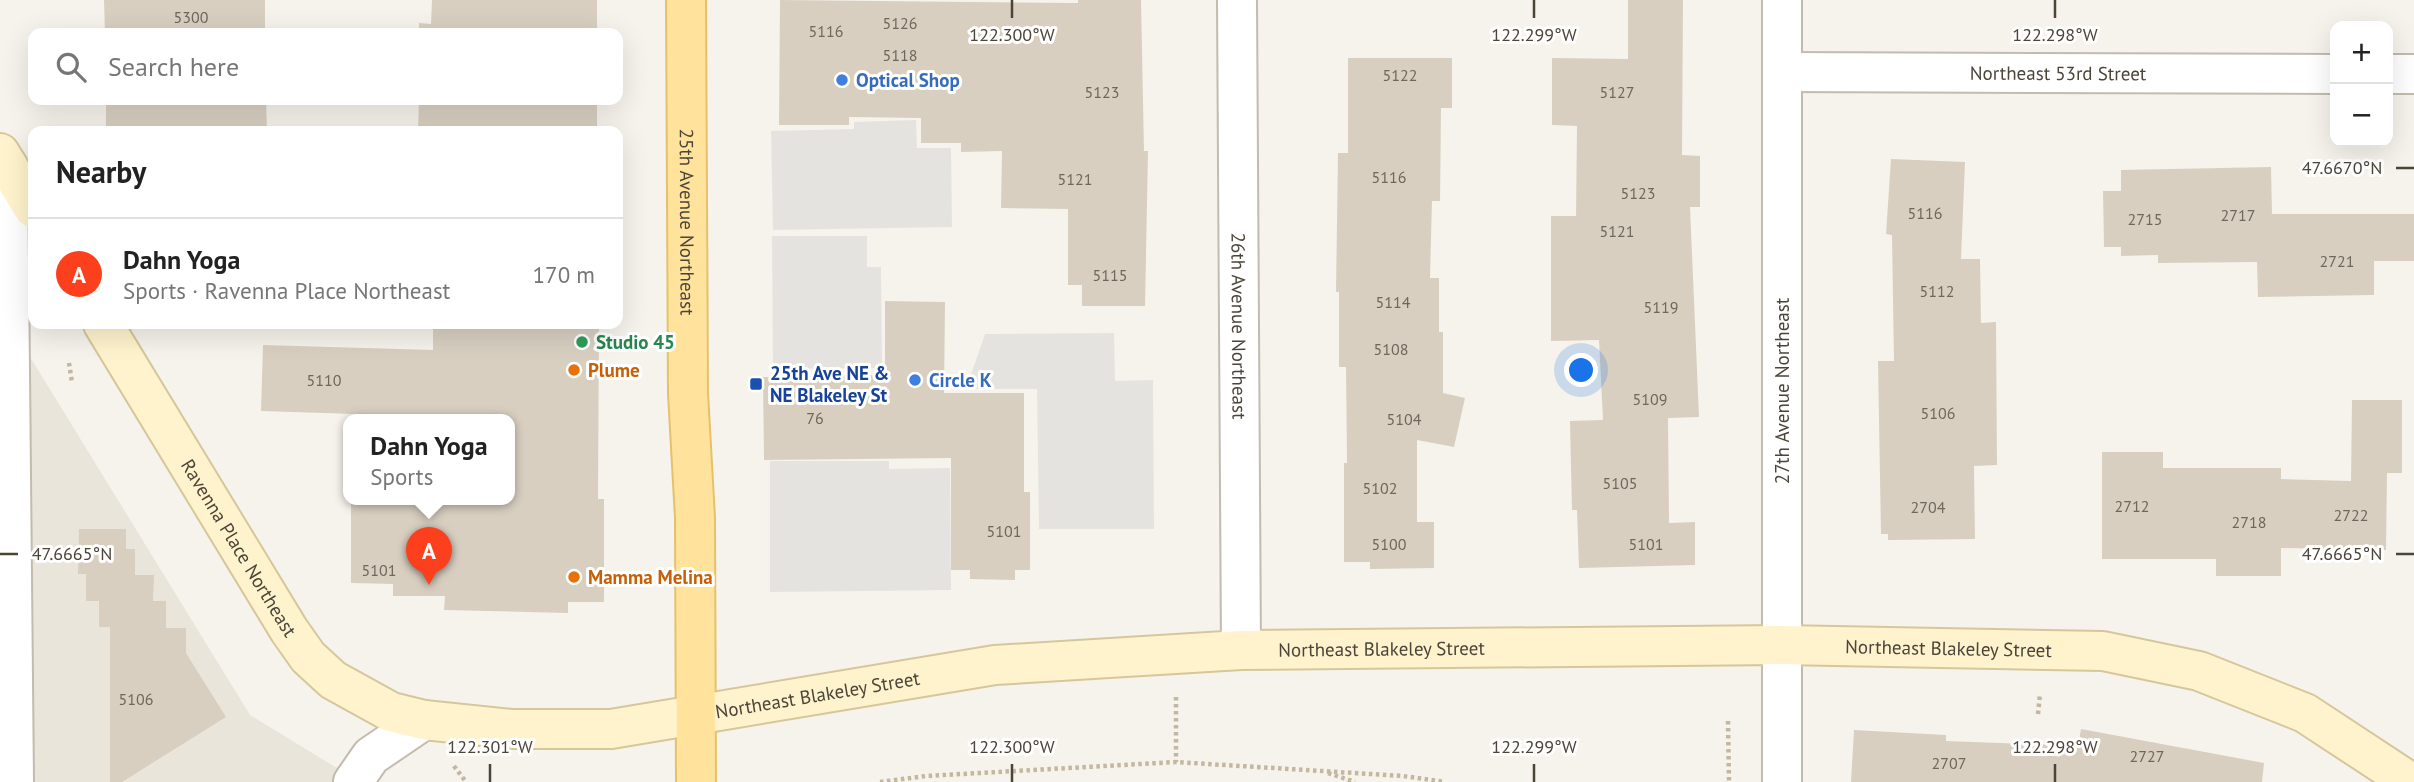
<!DOCTYPE html>
<html lang="en">
<head>
<meta charset="utf-8">
<style>
  :root { --surface:#fff; --page:#f2f2f2; --text:#222; --muted:#767676; --line:#e0e0e0; --accent:#fc3f1d }
  body { margin:0; font-family:"PT Sans",sans-serif; background:var(--page); color:var(--text) }
  .controls { position:absolute; right:21px; top:21px; display:grid; overflow:hidden; border-radius:14px; box-shadow:0 7px 28px #0002 }
  .controls button { width:63px; height:63px; display:grid; place-items:center; padding:0; border:0; border-bottom:2px solid var(--line); background:var(--surface); color:var(--text); font:35px sans-serif }
  .you { position:absolute; left:1582px; top:371px; width:24px; height:24px; margin:-18px; border:5px solid #fff; border-radius:50%; background:#1a73e8; box-shadow:0 0 0 10px #1a73e833 }
  .badge { display:grid; place-items:center; width:46px; height:46px; border-radius:50%; background:var(--accent); color:#fff; font-size:23px; font-weight:700 }
  .pin { position:absolute; translate:-50% -58px; filter:drop-shadow(0 2px 4px #0008) }
  .pin::after { content:''; position:absolute; top:37px; width:24px; height:21px; background:inherit; clip-path:polygon(0 0,100% 0,50% 100%) }
  .popup { position:absolute; left:343px; top:414px; width:172px; height:91px; box-sizing:border-box; display:grid; place-content:center; border-radius:14px; background:var(--surface); filter:drop-shadow(0 2px 5px #0005); font-size:23px; white-space:nowrap; color:var(--muted) }
  .popup b { font-size:26px; color:var(--text) }
  .popup::after { content:''; position:absolute; left:50%; top:100%; margin-left:-14px; border:14px solid transparent; border-top-color:var(--surface) }
  .list { margin:0; padding:0; list-style:none }
  h2 { display:flex; justify-content:space-between; align-items:center; height:91px; margin:0; padding:0 28px; font-size:30px }
  h2 small { font-size:23px; font-weight:400; color:var(--muted) }
  .list li { display:grid; grid-template-columns:46px 1fr auto; gap:21px; align-items:center; box-sizing:border-box; height:112px; padding:0 28px; border-top:2px solid var(--line) }
  .list b { display:block; font-size:26px; white-space:nowrap }
  .list p { margin:0; font-size:23px; white-space:nowrap; color:var(--muted) }
  .list em { font-size:23px; font-style:normal; color:var(--muted) }
  .icon { flex:none; width:38px; height:38px; fill:none; stroke:currentColor; stroke-width:2; stroke-linecap:round; stroke-linejoin:round }
  .map { position:relative; flex:none; width:2414px; height:782px; overflow:hidden }
  .search { position:absolute; background:var(--surface); box-shadow:0 7px 28px #0002; left:28px; top:28px; width:595px; height:77px; display:flex; align-items:center; gap:18px; box-sizing:border-box; padding:0 24px; border-radius:14px; color:var(--muted); font-size:26px }
  .panel { position:absolute; background:var(--surface); box-shadow:0 7px 28px #0002; left:28px; top:126px; width:595px; height:203px; border-radius:14px }
  .map>svg:first-child { display:block }
  .residential { fill:#eae5da }
  .parking { fill:#e5e3e0 }
  .building { fill:#d8cfc1 }
  .lines { fill:none; stroke-linecap:round; stroke-linejoin:round }
  .minor-casing { stroke:#c2bbae; stroke-width:42 }
  .secondary-casing { stroke:#d6c79b; stroke-width:42 }
  .primary-casing { stroke:#e6c16a; stroke-width:42 }
  .path { stroke:#c4b79f; stroke-width:4.5; stroke-dasharray:3.5 3.5; stroke-linecap:butt }
  .minor { stroke:#fff; stroke-width:38 }
  .secondary { stroke:#fff3cd; stroke-width:38 }
  .primary { stroke:#ffe39c; stroke-width:38 }
  .ticks { fill:none; stroke:#4b4439; stroke-width:2.5 }
  .shop-dot { fill:#3f7fe0; stroke:#fff; stroke-width:2.5 }
  .leisure-dot { fill:#2e9e5b; stroke:#fff; stroke-width:2.5 }
  .food-dot { fill:#e8710a; stroke:#fff; stroke-width:2.5 }
  .transit-dot { fill:#1a4fb4; stroke:#fff; stroke-width:2.5 }
  .labels { text-anchor:middle; dominant-baseline:central; stroke-width:6; stroke-linejoin:round; paint-order:stroke }
  .number-label { font-size:16px; fill:#6e675b }
  .street-label { font-size:19px; fill:#4b4439; stroke:#fff }
  .shop-label { font-size:19px; font-weight:bold; fill:#366cbe; stroke:#fff; text-anchor:start }
  .leisure-label { font-size:19px; font-weight:bold; fill:#27864d; stroke:#fff; text-anchor:start }
  .food-label { font-size:19px; font-weight:bold; fill:#c56008; stroke:#fff; text-anchor:start }
  .transit-label { font-size:19px; font-weight:bold; fill:#164399; stroke:#fff; text-anchor:start }
  .ticks-label { font-size:18px; text-anchor:middle; fill:#4b4439; stroke:#fff; stroke-width:6; stroke-linejoin:round; paint-order:stroke }
</style>
</head>
<body>
<div class="map">
<svg width="2414" height="782" viewBox="0 0 2414 782">
  <rect width="100%" height="100%" fill="#f6f3ec"/>
  <path class="residential" d="M 0,308 L 250,715 L 360,782 L 0,782 Z"/>
  <path class="parking" d="M 916,120 L 917,148 L 951,148 L 952,227 L 773,230 L 771,131 L 854,129 L 854,122 Z
    M 772,236 L 867,236 L 867,267 L 881,267 L 882,368 L 773,369 Z
    M 1114,333 L 1115,381 L 1153,380 L 1154,529 L 1039,529 L 1037,389 L 966,389 L 985,334 Z
    M 770,461 L 889,461 L 889,469 L 950,468 L 951,590 L 770,592 Z"/>
  <path class="building" d="M 104,0 L 265,0 L 265,33 L 105,33 Z
    M 432,0 L 597,0 L 597,33 L 419,33 L 419,23 L 431,24 Z
    M 780,0 L 1078,3 L 1078,0 L 1141,0 L 1144,151 L 1148,151 L 1145,306 L 1082,306 L 1082,285 L 1068,285 L 1068,209 L 1001,208 L 1002,151 L 961,152 L 961,143 L 921,143 L 921,118 L 849,117 L 849,125 L 779,125 Z
    M 1628,0 L 1683,0 L 1682,155 L 1700,156 L 1700,207 L 1690,207 L 1699,417 L 1668,418 L 1669,523 L 1695,522 L 1695,565 L 1579,568 L 1577,510 L 1572,510 L 1570,421 L 1603,420 L 1599,340 L 1551,341 L 1551,216 L 1576,216 L 1577,126 L 1552,125 L 1552,58 L 1628,59 Z
    M 1348,58 L 1452,58 L 1452,108 L 1441,108 L 1440,201 L 1432,201 L 1430,278 L 1439,278 L 1439,332 L 1443,332 L 1443,393 L 1465,398 L 1454,447 L 1417,440 L 1417,522 L 1434,522 L 1434,568 L 1370,569 L 1370,562 L 1344,562 L 1344,463 L 1347,463 L 1346,367 L 1339,367 L 1339,292 L 1336,292 L 1338,153 L 1348,153 Z
    M 106,100 L 266,100 L 267,131 L 106,131 Z
    M 419,100 L 597,100 L 597,131 L 418,131 Z
    M 1891,159 L 1965,162 L 1961,259 L 1980,259 L 1981,323 L 1996,322 L 1997,465 L 1974,466 L 1975,539 L 1888,540 L 1888,534 L 1881,534 L 1878,361 L 1894,361 L 1892,235 L 1886,234 Z
    M 2271,167 L 2272,214 L 2414,214 L 2414,261 L 2374,261 L 2374,295 L 2258,297 L 2257,262 L 2158,263 L 2158,255 L 2121,256 L 2121,247 L 2104,247 L 2103,191 L 2121,191 L 2121,170 Z
    M 885,301 L 945,302 L 944,393 L 1024,393 L 1024,492 L 1030,492 L 1030,570 L 1015,570 L 1015,580 L 970,579 L 970,570 L 951,570 L 951,458 L 764,460 L 763,377 L 885,375 Z
    M 433,324 L 599,324 L 598,499 L 604,499 L 604,602 L 568,602 L 568,613 L 444,610 L 445,596 L 393,596 L 393,584 L 351,583 L 351,499 L 509,499 L 509,419 L 261,411 L 263,345 L 433,350 Z
    M 2352,400 L 2402,400 L 2402,473 L 2387,473 L 2386,550 L 2281,548 L 2281,576 L 2216,576 L 2216,559 L 2102,559 L 2102,452 L 2163,452 L 2163,468 L 2281,468 L 2281,479 L 2351,481 Z
    M 79,529 L 126,529 L 126,549 L 135,549 L 135,575 L 154,575 L 153,601 L 166,601 L 166,628 L 186,628 L 186,653 L 226,717 L 122,782 L 110,782 L 110,627 L 99,627 L 99,601 L 86,601 L 86,574 L 78,574 Z
    M 2081,729 L 2264,763 L 2262,782 L 1851,782 L 1854,730 L 1946,735 L 1946,741 L 2078,746 Z"/>
  <g class="lines">
    <defs>
      <g id="minor">
        <path id="s1" d="M 1237,0 L 1241,650"/>
        <path d="M 1782,0 L 1782,782"/>
        <path id="s2" d="M 1782,72 L 2335,74"/>
        <path d="M 2388,74 L 2414,74"/>
        <path d="M 8,166 L 14,782"/>
        <path d="M 353,782 L 371,756 L 424,720"/>
      </g>
      <g id="secondary">
        <path d="M 0,153 L 33,208"/>
        <path id="s3" d="M 103,324 L 289,630 L 308,657 L 333,680 L 391,712 L 424,720 L 512,729 L 611,729 L 995,665 L 1241,650 L 1782,645 L 2103,651 L 2199,671 L 2305,713 L 2410,782"/>
      </g>
      <g id="primary">
        <path id="s4" d="M 686,0 L 688,393 L 695,518 L 696,782"/>
      </g>
    </defs>
    <use href="#minor" class="minor-casing"/>
    <use href="#secondary" class="secondary-casing"/>
    <use href="#primary" class="primary-casing"/>
    <path class="path" d="M 69,363 L 72,382
      M 1176,697 L 1176,762
      M 2038,714 L 2040,694
      M 1728,721 L 1729,782
      M 454,766 L 466,782
      M 1328,773 L 1355,782
      M 880,782 L 926,776 L 1176,762 L 1403,776 L 1445,782"/>
    <use href="#minor" class="minor"/>
    <use href="#secondary" class="secondary"/>
    <use href="#primary" class="primary"/>
  </g>
  <path class="ticks" d="M 1012,0 L 1012,18M 1534,0 L 1534,18M 2055,0 L 2055,18M 2396,168 L 2414,168M 0,554 L 18,554M 2396,554 L 2414,554M 490,764 L 490,782M 1012,764 L 1012,782M 1534,764 L 1534,782M 2055,764 L 2055,782"/>
  <g class="shop-dot">
    <circle cx="842" cy="80" r="7"/>
    <circle cx="915" cy="380" r="7"/>
  </g>
  <circle class="leisure-dot" cx="582" cy="342" r="7"/>
  <g class="food-dot">
    <circle cx="574" cy="370" r="7"/>
    <circle cx="574" cy="577" r="7"/>
  </g>
  <rect class="transit-dot" x="749" y="377" width="14" height="14" rx="3.5"/>
  <g class="labels">
    <g class="number-label">
      <text x="191" y="17">5300</text>
      <text x="900" y="23">5126</text>
      <text x="826" y="31">5116</text>
      <text x="900" y="55">5118</text>
      <text x="1400" y="75">5122</text>
      <text x="1102" y="92">5123</text>
      <text x="1617" y="92">5127</text>
      <text x="1389" y="177">5116</text>
      <text x="1075" y="179">5121</text>
      <text x="1638" y="193">5123</text>
      <text x="1925" y="213">5116</text>
      <text x="2238" y="215">2717</text>
      <text x="2145" y="219">2715</text>
      <text x="1617" y="231">5121</text>
      <text x="2337" y="261">2721</text>
      <text x="1110" y="275">5115</text>
      <text x="1937" y="291">5112</text>
      <text x="1393" y="302">5114</text>
      <text x="1661" y="307">5119</text>
      <text x="1391" y="349">5108</text>
      <text x="324" y="380">5110</text>
      <text x="1650" y="399">5109</text>
      <text x="1938" y="413">5106</text>
      <text x="815" y="418">76</text>
      <text x="1404" y="419">5104</text>
      <text x="1620" y="483">5105</text>
      <text x="1380" y="488">5102</text>
      <text x="2132" y="506">2712</text>
      <text x="1928" y="507">2704</text>
      <text x="2351" y="515">2722</text>
      <text x="2249" y="522">2718</text>
      <text x="1004" y="531">5101</text>
      <text x="1389" y="544">5100</text>
      <text x="1646" y="544">5101</text>
      <text x="379" y="570">5101</text>
      <text x="136" y="699">5106</text>
      <text x="2147" y="756">2727</text>
      <text x="1949" y="763">2707</text>
    </g>
    <g class="street-label">
      <text stroke="none"><textPath href="#s2" startOffset="276">Northeast 53rd Street</textPath></text>
      <text stroke="none"><textPath href="#s4" startOffset="222">25th Avenue Northeast</textPath></text>
      <text stroke="none"><textPath href="#s1" startOffset="326">26th Avenue Northeast</textPath></text>
      <text transform="translate(1782 391) rotate(-90)">27th Avenue Northeast</text>
      <text stroke="none"><textPath href="#s3" startOffset="262">Ravenna Place Northeast</textPath></text>
      <text stroke="none"><textPath href="#s3" startOffset="1489">Northeast Blakeley Street</textPath></text>
      <text stroke="none"><textPath href="#s3" startOffset="2056">Northeast Blakeley Street</textPath></text>
      <text stroke="none"><textPath href="#s3" startOffset="922">Northeast Blakeley Street</textPath></text>
    </g>
    <g class="shop-label">
      <text x="856" y="80">Optical Shop</text>
      <text x="929" y="380">Circle K</text>
    </g>
    <g class="leisure-label">
      <text x="596" y="342">Studio 45</text>
    </g>
    <g class="food-label">
      <text x="588" y="370">Plume</text>
      <text x="588" y="577">Mamma Melina</text>
    </g>
    <g class="transit-label">
      <text x="770" y="373">25th Ave NE &amp;<tspan x="770" dy="22">NE Blakeley St</tspan></text>
    </g>
  </g>
  <g class="ticks-label">
    <text x="1012" y="41">122.300°W</text>
    <text x="1534" y="41">122.299°W</text>
    <text x="2055" y="41">122.298°W</text>
    <text x="2342" y="174">47.6670°N</text>
    <text x="72" y="560">47.6665°N</text>
    <text x="2342" y="560">47.6665°N</text>
    <text x="490" y="753">122.301°W</text>
    <text x="1012" y="753">122.300°W</text>
    <text x="1534" y="753">122.299°W</text>
    <text x="2055" y="753">122.298°W</text>
  </g>
</svg>
<div class="controls">
<button>+</button>
<button>−</button>
</div>
<div class="you"></div>
<div class="pin badge" style="left:429px;top:585px">A</div>
<div class="popup"><b>Dahn Yoga</b>Sports</div>
<div class="search"><svg class="icon" aria-label="search" viewBox="0 0 24 24"><circle cx="10" cy="10" r="6"/><path d="M15 15l6 6"/></svg>Search here</div>
<section class="panel">
<h2>Nearby<small></small></h2>
<ul class="list">
<li><span class="badge">A</span><div><b>Dahn Yoga</b><p>Sports · Ravenna Place Northeast</p></div><em>170 m</em></li>
</ul>
</section>
</div>
</body>
</html>
